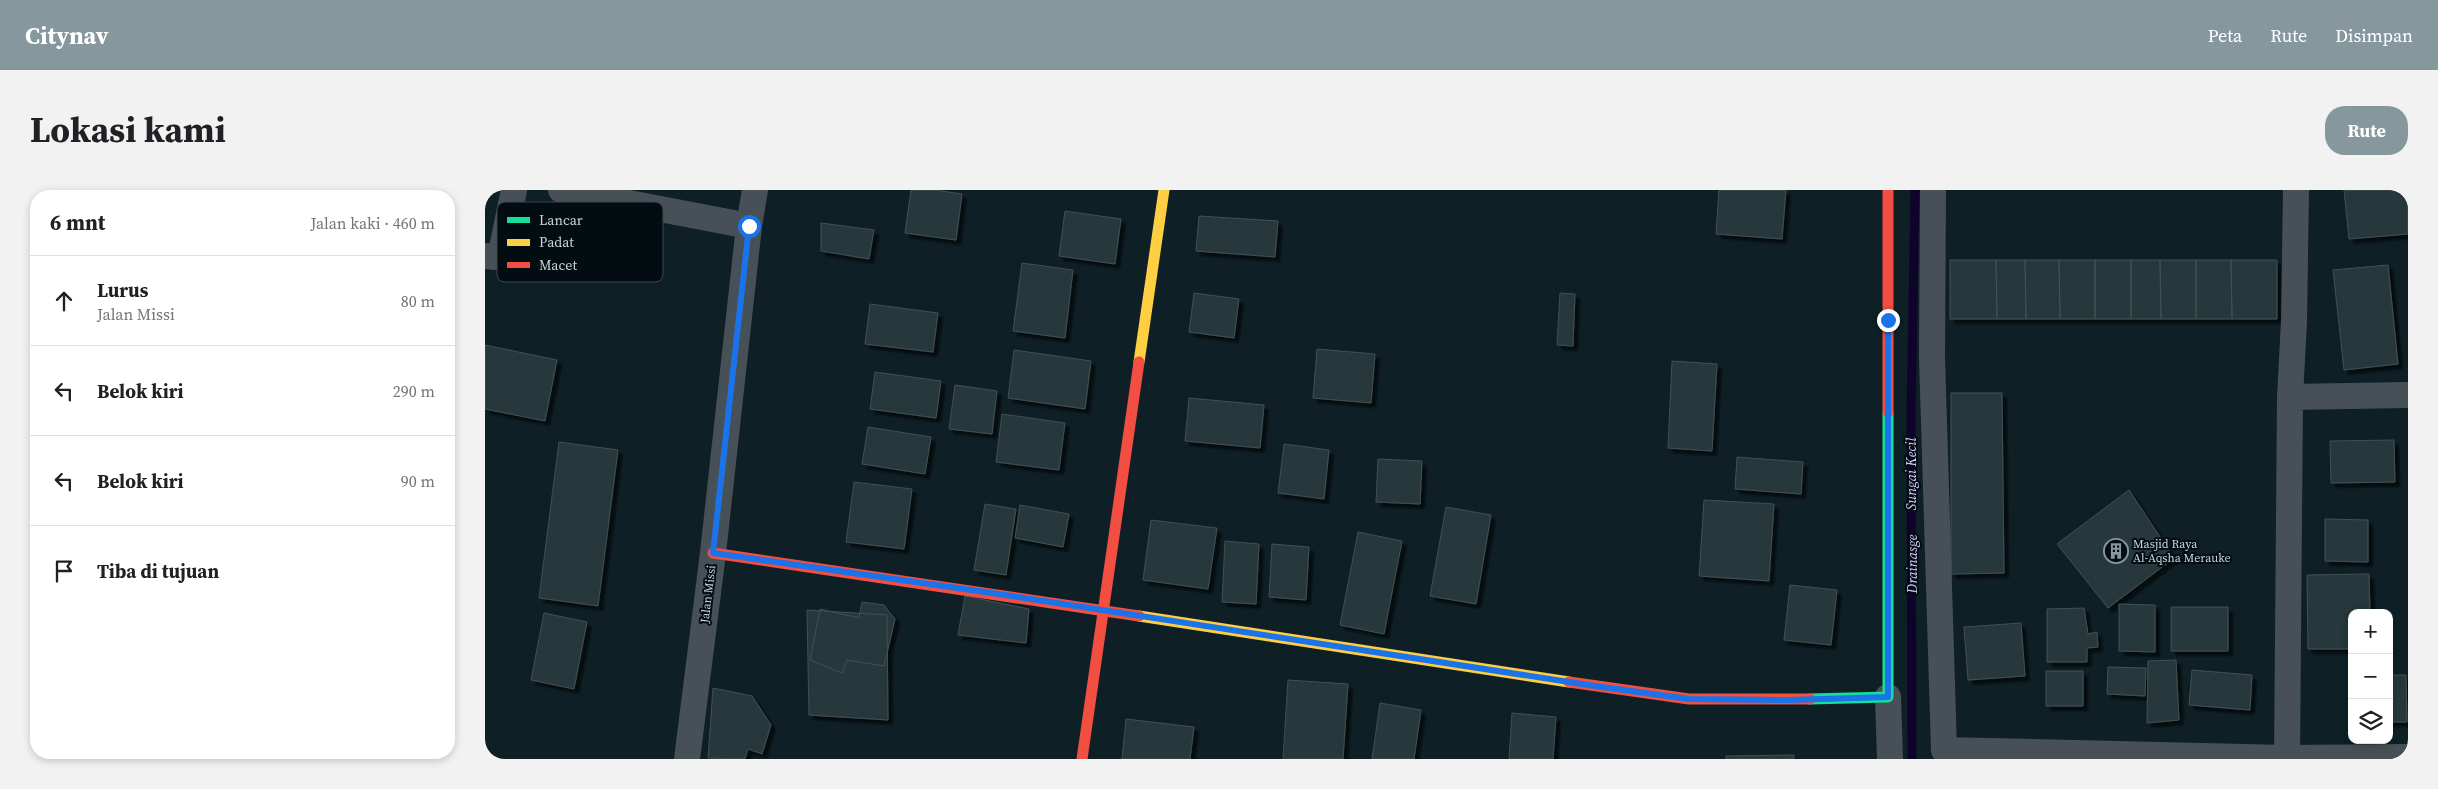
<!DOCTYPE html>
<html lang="id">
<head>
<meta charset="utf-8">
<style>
  :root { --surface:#fff; --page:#f2f2f2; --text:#202124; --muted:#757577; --line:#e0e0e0; --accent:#86979e }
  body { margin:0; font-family:"Source Serif 4",serif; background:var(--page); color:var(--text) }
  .controls { position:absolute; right:15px; bottom:15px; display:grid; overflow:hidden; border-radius:10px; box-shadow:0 2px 8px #0003 }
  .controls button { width:45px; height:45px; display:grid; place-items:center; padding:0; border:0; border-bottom:1px solid var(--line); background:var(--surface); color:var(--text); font:25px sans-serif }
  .stop { position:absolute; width:15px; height:15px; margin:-11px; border:4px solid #1a73e8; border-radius:50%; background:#fff }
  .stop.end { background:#1a73e8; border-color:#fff; box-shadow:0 1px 5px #0008 }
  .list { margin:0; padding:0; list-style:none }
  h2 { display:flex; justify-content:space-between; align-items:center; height:65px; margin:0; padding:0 20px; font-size:21px }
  h2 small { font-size:16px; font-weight:400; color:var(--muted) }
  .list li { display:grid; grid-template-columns:32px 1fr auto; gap:15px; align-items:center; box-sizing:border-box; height:90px; padding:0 20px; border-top:1px solid var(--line) }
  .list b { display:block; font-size:19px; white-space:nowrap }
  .list p { margin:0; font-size:16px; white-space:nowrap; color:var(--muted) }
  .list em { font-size:16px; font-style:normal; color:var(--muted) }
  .icon { flex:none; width:28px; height:28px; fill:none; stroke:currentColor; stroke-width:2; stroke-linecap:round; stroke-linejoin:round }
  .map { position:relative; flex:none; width:1923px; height:569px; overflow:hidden; border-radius:20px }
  header { display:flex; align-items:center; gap:30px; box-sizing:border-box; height:70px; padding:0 25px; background:var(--accent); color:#fff }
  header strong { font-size:24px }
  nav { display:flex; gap:28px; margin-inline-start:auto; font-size:18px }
  .intro { display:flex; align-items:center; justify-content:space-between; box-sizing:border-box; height:120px; padding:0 30px }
  h1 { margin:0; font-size:35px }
  .button { padding:12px 22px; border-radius:20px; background:var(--accent); color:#fff; font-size:18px; font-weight:700 }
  main { display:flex; gap:30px; padding:0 30px }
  aside { flex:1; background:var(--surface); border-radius:20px; box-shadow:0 2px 8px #0003 }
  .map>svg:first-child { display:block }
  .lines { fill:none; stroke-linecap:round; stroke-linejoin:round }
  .stream { stroke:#0f032b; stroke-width:9 }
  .building { fill:#28383a; stroke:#415053; filter:url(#shadow) }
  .street { stroke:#485057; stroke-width:26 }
  .fast { stroke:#16e098; stroke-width:11 }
  .slow { stroke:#ffcf43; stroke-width:11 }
  .jam { stroke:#f24e42; stroke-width:11 }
  .route { stroke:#1a73e8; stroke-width:6 }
  .labels { text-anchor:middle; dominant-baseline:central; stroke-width:4; stroke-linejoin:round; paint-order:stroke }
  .poi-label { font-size:12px; fill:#c6d7de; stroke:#020c11; text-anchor:start }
  .street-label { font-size:12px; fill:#c6d7de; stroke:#020c11 }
  .water-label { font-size:14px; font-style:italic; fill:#d4c9fe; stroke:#020c11 }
  .key { fill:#020c11; stroke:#3d494e; stroke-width:1 }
  .key-label { font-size:14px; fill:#c6d7de }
</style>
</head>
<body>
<header>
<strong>Citynav</strong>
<nav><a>Peta</a><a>Rute</a><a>Disimpan</a></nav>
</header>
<div class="intro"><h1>Lokasi kami</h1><a class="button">Rute</a></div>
<main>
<aside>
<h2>6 mnt<small>Jalan kaki · 460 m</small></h2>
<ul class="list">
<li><svg class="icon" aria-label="ahead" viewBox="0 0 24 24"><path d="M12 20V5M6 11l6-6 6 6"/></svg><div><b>Lurus</b><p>Jalan Missi</p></div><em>80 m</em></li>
<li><svg class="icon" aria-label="left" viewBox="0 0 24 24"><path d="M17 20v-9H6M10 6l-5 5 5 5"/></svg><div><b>Belok kiri</b></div><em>290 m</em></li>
<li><svg class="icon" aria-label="left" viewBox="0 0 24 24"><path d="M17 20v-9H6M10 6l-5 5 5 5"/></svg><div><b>Belok kiri</b></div><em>90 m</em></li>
<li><svg class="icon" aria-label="arrive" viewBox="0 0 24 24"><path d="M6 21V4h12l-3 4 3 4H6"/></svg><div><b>Tiba di tujuan</b></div></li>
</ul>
</aside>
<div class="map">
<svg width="1923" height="569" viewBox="0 0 1923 569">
  <defs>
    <filter id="shadow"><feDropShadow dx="4.5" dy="4.5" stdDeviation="1" flood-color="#0009"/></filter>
  </defs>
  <rect width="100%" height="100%" fill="#0e2026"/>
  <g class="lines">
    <path class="stream" d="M 1427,569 L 1426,226 L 1430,0"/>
  </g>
  <path class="building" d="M 426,0 L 450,0 L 477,4 L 471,50 L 420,43 Z
    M 1234,0 L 1301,0 L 1297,49 L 1231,44 Z
    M 1859,0 L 1923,0 L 1923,44 L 1864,49 Z
    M 580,21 L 636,29 L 630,74 L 574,66 Z
    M 714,26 L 793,31 L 790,67 L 711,61 Z
    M 336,33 L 389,40 L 384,69 L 336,61 Z
    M 1465,70 L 1511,70 L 1512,129 L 1465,129 Z
    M 1511,70 L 1540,70 L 1541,129 L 1512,129 Z
    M 1540,70 L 1574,70 L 1575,129 L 1541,129 Z
    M 1574,70 L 1610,70 L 1610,129 L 1575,129 Z
    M 1610,70 L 1646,70 L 1646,129 L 1610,129 Z
    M 1646,70 L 1675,70 L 1676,129 L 1646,129 Z
    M 1675,70 L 1711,70 L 1711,129 L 1676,129 Z
    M 1711,70 L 1746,70 L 1747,129 L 1711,129 Z
    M 1746,70 L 1792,70 L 1792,129 L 1747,129 Z
    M 537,73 L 588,80 L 580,148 L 528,141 Z
    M 1903,75 L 1913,174 L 1859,180 L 1848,80 Z
    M 709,103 L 754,109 L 749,148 L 704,142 Z
    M 1075,103 L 1090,104 L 1088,156 L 1072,155 Z
    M 385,114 L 453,123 L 448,162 L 380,154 Z
    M 0,155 L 72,170 L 60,231 L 0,219 Z
    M 832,159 L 890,164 L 886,213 L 828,208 Z
    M 529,160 L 606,171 L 600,219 L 523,208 Z
    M 1187,171 L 1232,174 L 1227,261 L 1183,258 Z
    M 390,182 L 456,191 L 451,228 L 385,219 Z
    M 470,195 L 512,201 L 507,244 L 464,239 Z
    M 1466,203 L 1517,203 L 1519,383 L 1466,384 Z
    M 704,208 L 779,215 L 775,258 L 700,251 Z
    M 517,224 L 580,233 L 574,280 L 511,272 Z
    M 383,237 L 446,247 L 440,284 L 377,274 Z
    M 1909,250 L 1910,292 L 1846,293 L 1845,251 Z
    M 74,252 L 133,260 L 113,416 L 54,408 Z
    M 799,254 L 844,260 L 839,309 L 793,303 Z
    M 1252,267 L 1318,272 L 1316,304 L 1250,299 Z
    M 893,269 L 937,271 L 935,314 L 891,312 Z
    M 369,292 L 427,299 L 419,359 L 361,352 Z
    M 1644,300 L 1689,368 L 1623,418 L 1572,354 Z
    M 1219,310 L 1289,314 L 1284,391 L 1214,386 Z
    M 500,314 L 531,319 L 521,385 L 489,380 Z
    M 535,315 L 584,324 L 578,357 L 530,348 Z
    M 961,317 L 1006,325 L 991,414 L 945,406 Z
    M 1840,329 L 1883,330 L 1883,372 L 1840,371 Z
    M 666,330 L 732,338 L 723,399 L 658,390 Z
    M 873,342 L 917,351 L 899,444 L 855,435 Z
    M 740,351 L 774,354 L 771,414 L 737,412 Z
    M 787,354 L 824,357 L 821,410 L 784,407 Z
    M 1884,384 L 1885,423 L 1867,423 L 1867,459 L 1823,459 L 1822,385 Z
    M 1305,395 L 1352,400 L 1346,455 L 1299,450 Z
    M 480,406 L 544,419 L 541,453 L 473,445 Z
    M 377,412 L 399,415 L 410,429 L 399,476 L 362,470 L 357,483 L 325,470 L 335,419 L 374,428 Z
    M 1634,414 L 1670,415 L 1670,462 L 1634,461 Z
    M 1686,417 L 1743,417 L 1743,461 L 1686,461 Z
    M 1599,418 L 1603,444 L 1612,442 L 1613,457 L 1602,458 L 1602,472 L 1562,472 L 1562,419 Z
    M 322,420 L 402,425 L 403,530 L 324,525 Z
    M 59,423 L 102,432 L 89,499 L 46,490 Z
    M 1536,433 L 1540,486 L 1483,490 L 1479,437 Z
    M 1691,470 L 1694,530 L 1662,533 L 1663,471 Z
    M 1623,477 L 1661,478 L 1660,506 L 1622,504 Z
    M 1707,480 L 1767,485 L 1765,520 L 1704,515 Z
    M 1561,481 L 1598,481 L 1598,516 L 1561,516 Z
    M 1904,485 L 1921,485 L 1922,532 L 1904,532 Z
    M 803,490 L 863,494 L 858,569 L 798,569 Z
    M 228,498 L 267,506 L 286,535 L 277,564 L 263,559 L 260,569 L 223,568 Z
    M 895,513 L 936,520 L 929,569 L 887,569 Z
    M 1027,523 L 1071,527 L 1068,569 L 1024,569 Z
    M 641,529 L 709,537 L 705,569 L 637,569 Z
    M 1309,565 L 1309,569 L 1241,569 L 1241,566 Z"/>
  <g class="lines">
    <path class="street" d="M 76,0 L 264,36
      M 1448,0 L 1447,167 L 1459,560 L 1801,568 L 1923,567
      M 0,66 L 9,67 L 16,63 L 29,0
      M 1805,207 L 1923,205
      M 1403,507 L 1405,569
      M 202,569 L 228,363 L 264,36 L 270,0
      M 1802,569 L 1805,207 L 1809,131 L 1811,0"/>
    <path class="fast" d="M 1325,509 L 1403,507 L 1403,222"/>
    <path class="slow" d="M 654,172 L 679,0
      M 654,426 L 1084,492"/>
    <path class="jam" d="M 1403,0 L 1403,222
      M 228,363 L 654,426
      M 1084,492 L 1204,509 L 1325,509
      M 597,569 L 654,172"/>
  </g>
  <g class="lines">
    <path class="route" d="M 264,36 L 228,363 L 500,402 L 1110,496 L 1204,509 L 1304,510 L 1403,507 L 1403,130"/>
  </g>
  <defs>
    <symbol id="building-ring" viewBox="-11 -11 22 22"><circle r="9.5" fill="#020c11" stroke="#86979e" stroke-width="1.5"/><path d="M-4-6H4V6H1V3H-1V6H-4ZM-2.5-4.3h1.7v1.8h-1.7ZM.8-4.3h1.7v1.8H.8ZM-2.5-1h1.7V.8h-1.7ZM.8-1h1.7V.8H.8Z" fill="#86979e"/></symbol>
  </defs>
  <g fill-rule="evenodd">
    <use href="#building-ring" x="1617" y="347" width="28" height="28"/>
  </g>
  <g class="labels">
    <g class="poi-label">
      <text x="1648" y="354">Masjid Raya<tspan x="1648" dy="14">Al-Aqsha Merauke</tspan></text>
    </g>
    <g class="street-label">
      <text transform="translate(223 404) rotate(-83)">Jalan Missi</text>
    </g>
    <g class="water-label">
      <text transform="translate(1426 284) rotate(-90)">Sungai Kecil</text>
      <text transform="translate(1427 374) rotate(-90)">Drainasge</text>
    </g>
  </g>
  <rect x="12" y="12" width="166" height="80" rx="8" class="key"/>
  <rect x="22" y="27" width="23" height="6" fill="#16e098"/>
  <rect x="22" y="49" width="23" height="7" fill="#ffcf43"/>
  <rect x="22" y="72" width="23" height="6" fill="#f24e42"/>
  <g class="key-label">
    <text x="54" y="35">Lancar</text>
    <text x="54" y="57">Padat</text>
    <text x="54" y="80">Macet</text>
  </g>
</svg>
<div class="controls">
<button>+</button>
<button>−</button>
<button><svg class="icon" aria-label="layers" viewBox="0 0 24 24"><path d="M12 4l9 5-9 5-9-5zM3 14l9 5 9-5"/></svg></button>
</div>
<div class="stop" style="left:264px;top:36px"></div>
<div class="stop end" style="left:1403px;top:130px"></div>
</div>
</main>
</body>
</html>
